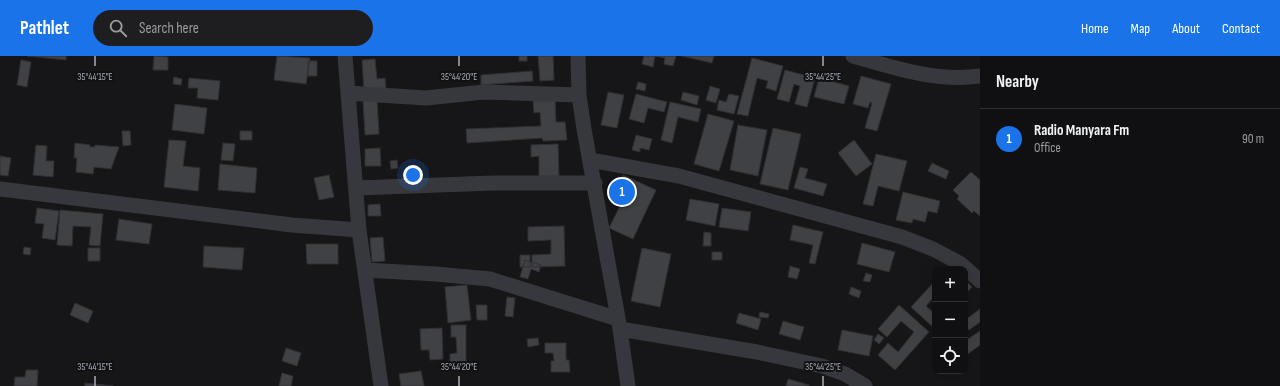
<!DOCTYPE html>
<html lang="en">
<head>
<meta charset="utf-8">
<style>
  :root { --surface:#101012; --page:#1e1e20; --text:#f1f3f6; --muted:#9c9d9f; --line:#303032; --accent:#1a73e8 }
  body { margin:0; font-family:"Sofia Sans Condensed",sans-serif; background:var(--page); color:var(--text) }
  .controls { position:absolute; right:12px; bottom:12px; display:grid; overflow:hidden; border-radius:8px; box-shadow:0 4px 16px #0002 }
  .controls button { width:36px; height:36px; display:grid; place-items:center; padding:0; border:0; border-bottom:1px solid var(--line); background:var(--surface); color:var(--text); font:20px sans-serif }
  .you { position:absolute; left:413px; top:119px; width:14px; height:14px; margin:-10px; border:3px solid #fff; border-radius:50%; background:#1a73e8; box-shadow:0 0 0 6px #1a73e833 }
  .badge { display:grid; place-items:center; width:26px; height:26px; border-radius:50%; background:var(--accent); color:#fff; font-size:13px; font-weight:700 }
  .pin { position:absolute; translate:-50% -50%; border:2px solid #fff; box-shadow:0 1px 4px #0006 }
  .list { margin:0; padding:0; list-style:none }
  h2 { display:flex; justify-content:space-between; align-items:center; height:52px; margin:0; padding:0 16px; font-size:17px }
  h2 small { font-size:13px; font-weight:400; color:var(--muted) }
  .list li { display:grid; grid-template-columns:26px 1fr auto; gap:12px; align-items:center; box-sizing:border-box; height:60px; padding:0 16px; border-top:1px solid var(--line) }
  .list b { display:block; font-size:15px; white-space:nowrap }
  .list p { margin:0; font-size:13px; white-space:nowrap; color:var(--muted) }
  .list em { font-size:13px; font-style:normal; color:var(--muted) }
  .icon { flex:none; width:22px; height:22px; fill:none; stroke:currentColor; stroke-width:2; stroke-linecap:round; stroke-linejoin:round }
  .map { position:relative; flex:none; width:980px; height:330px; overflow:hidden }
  header { display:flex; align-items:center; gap:24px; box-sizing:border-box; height:56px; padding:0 20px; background:var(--accent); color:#fff }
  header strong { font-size:19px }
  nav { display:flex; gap:22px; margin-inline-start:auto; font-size:14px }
  .search { width:280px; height:36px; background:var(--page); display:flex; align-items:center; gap:10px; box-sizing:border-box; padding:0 14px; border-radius:22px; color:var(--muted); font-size:15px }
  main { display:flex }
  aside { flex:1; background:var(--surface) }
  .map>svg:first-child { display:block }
  .building { fill:#404145; stroke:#303034 }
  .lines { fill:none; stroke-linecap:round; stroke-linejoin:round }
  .minor { stroke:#37383d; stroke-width:15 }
  .ticks { fill:none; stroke:#a8adb8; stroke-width:1.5 }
  .ticks-label { font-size:10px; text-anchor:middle; fill:#a8adb8; stroke:#111113; stroke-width:4; stroke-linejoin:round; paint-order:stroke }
</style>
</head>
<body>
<header>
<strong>Pathlet</strong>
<div class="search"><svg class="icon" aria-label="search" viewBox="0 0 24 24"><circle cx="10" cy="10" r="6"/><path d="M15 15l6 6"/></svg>Search here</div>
<nav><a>Home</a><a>Map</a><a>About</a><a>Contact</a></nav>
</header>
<main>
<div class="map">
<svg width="980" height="330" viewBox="0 0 980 330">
  <rect width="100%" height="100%" fill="#161618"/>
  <path class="building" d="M 27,0 L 66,0 L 66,4 Z
    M 154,0 L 168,1 L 168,14 L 153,14 Z
    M 277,0 L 310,2 L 306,28 L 274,24 Z
    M 519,0 L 527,0 L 527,5 L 519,5 Z
    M 538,0 L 553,0 L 554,24 L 540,25 Z
    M 644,0 L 676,0 L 673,10 L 664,8 L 665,2 L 655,0 L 653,11 L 642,8 Z
    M 682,0 L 714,0 L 712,7 Z
    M 752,2 L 783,10 L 776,35 L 766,32 L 768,25 L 757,22 L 748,60 L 737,58 Z
    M 375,3 L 377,23 L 385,22 L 386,34 L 364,35 L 362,4 Z
    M 21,4 L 31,6 L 27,31 L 17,29 Z
    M 308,5 L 317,5 L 317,20 L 308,20 Z
    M 785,14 L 815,22 L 807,51 L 795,48 L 800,30 L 794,28 L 789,46 L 777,43 Z
    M 532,15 L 533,25 L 481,29 L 481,19 Z
    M 861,20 L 891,28 L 877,75 L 865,72 L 872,47 L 870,46 L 868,52 L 853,48 Z
    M 174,21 L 182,23 L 181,29 L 173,28 Z
    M 189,22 L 220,25 L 218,44 L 197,42 L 198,32 L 188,32 Z
    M 819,22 L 849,30 L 844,48 L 814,41 Z
    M 638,26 L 646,28 L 645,35 L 636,33 Z
    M 710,30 L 720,33 L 716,47 L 706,44 Z
    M 608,36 L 624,39 L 617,72 L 601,69 Z
    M 683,36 L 699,40 L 697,49 L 681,44 Z
    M 636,38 L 667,46 L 664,56 L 648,52 L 644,67 L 629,63 Z
    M 729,38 L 739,40 L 734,58 L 717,54 L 719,44 L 726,46 Z
    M 363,44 L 377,44 L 379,78 L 365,79 Z
    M 555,44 L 556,66 L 565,66 L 567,84 L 543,85 L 542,82 L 467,87 L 466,73 L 541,70 L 540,56 L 534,57 L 533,45 Z
    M 670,46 L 701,53 L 698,66 L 678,61 L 672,87 L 661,84 Z
    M 175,48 L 207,52 L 204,78 L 172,74 Z
    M 708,58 L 734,65 L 719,115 L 694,108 Z
    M 738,69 L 767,74 L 758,120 L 730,114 Z
    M 773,72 L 801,78 L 788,134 L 760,128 Z
    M 122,75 L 130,75 L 131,89 L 123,90 Z
    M 240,75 L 252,75 L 252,84 L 240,84 Z
    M 636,79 L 652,83 L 649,94 L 640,92 L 640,96 L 632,94 Z
    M 169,84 L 186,85 L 183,110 L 200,112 L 198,135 L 164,131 Z
    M 854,84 L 872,108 L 856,120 L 838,97 Z
    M 75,87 L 90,89 L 90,91 L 95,91 L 95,89 L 119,91 L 111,113 L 94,111 L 93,118 L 76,116 L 77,102 L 74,102 Z
    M 223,87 L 235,88 L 233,105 L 221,104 Z
    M 558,88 L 559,120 L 539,121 L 539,100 L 531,101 L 531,89 Z
    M 36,89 L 47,90 L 46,105 L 54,105 L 53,121 L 33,119 Z
    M 380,92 L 381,110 L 365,110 L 365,93 Z
    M 876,98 L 907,105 L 899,135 L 878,130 L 873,150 L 863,148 Z
    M 0,100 L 11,102 L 8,120 L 0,119 Z
    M 397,104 L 398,112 L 391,113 L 390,105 Z
    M 932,107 L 949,115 L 946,123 L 928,115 Z
    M 220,108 L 257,112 L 255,137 L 218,134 Z
    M 800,111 L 808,113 L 805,122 L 827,128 L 823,140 L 794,132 Z
    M 971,116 L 980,124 L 980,160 L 974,155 L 972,157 L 957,143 L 959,140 L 953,134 Z
    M 329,119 L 334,141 L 319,144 L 314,122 Z
    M 623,119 L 656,134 L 633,183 L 609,172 L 623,144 L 613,139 Z
    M 903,136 L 940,145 L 937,157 L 928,155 L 925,166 L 913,163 L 912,167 L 896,164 Z
    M 690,143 L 719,148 L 715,170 L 686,164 Z
    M 380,148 L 381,160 L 368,160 L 368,149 Z
    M 37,152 L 59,155 L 55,184 L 42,182 L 44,168 L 35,167 Z
    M 722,152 L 751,156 L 748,175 L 719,171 Z
    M 60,154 L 103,158 L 100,190 L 89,189 L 91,171 L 73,170 L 72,190 L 57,189 Z
    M 119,163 L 152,168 L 149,188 L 116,184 Z
    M 793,169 L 823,176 L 815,208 L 809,207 L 813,189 L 790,184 Z
    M 564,170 L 565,210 L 532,211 L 532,199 L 551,198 L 551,184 L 528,185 L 528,171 Z
    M 704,176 L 711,177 L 711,190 L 703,190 Z
    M 383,181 L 385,205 L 372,206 L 370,182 Z
    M 862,187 L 895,196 L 889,216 L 857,208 Z
    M 306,188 L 338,188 L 338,208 L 307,208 Z
    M 204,190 L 244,192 L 242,214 L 203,211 Z
    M 24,191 L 31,192 L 30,199 L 23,198 Z
    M 88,192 L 100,192 L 100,205 L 88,205 Z
    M 642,192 L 671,198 L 660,251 L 631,245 Z
    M 712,196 L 722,196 L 722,204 L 712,204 Z
    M 520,199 L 530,199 L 530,211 L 520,211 Z
    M 525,204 L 541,209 L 539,216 L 531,213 L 528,223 L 520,221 Z
    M 790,210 L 800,213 L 797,223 L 788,221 Z
    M 866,217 L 872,219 L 870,226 L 863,225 Z
    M 965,224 L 972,231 L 965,238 Z
    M 935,225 L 935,240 L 926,250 L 934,257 L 935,255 L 934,272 L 911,251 Z
    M 467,229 L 471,264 L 448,267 L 445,231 Z
    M 851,231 L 861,235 L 859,242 L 849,238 Z
    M 507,241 L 515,242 L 513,261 L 505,260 Z
    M 75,247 L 93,255 L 88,267 L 70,259 Z
    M 476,249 L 487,249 L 487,264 L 477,264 Z
    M 899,249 L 929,276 L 895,314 L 878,299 L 888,287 L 898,296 L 914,276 L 901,265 L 887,281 L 878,273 Z
    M 980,253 L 980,266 L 969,274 L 965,267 L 965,264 Z
    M 760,256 L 769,258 L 768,262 L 759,261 Z
    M 739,257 L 761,263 L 758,274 L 736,267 Z
    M 783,265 L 804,271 L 800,284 L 779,278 Z
    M 451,269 L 466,269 L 466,308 L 450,308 L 450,298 L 457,297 L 456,281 L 451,281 Z
    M 442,272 L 443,303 L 430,304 L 429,294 L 421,294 L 420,273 Z
    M 842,274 L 873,280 L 869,300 L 838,294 Z
    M 980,275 L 980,289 L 965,300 L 965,285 Z
    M 878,278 L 884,282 L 879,288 L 874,284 Z
    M 538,282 L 539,289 L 528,291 L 527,283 Z
    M 545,287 L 566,287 L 566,304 L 569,304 L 570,316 L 551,316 L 551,305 L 554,305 L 553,297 L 545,297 Z
    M 286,292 L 301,297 L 297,310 L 282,305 Z
    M 26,314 L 38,314 L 37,330 L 14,330 L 15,321 L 25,321 Z
    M 421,315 L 424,330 L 401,330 L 399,318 Z
    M 282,317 L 293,320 L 291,330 L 279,330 Z
    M 788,323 L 809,329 L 809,330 L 786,330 Z
    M 85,327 L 114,330 L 85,330 Z"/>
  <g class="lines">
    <path class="minor" d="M 345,0 L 359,174 L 381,330
      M 578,0 L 579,39 L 584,73 L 620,273 L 628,330
      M 853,0 C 894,12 937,26 980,20
      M 348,37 L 426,42 L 484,36 L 579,39
      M 590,104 L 679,120 L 902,181 L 933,193 L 961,208 L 980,225
      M 356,132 L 493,127 L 595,127
      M 0,133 L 292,169 L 359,174
      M 365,214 L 436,218 L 490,223 L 618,263
      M 620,273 L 757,296 L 822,310 L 845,318 L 865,330"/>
  </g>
  <path class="ticks" d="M 95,0 L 95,10M 459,0 L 459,10M 823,0 L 823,10M 95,320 L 95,330M 459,320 L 459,330M 823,320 L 823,330"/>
  <g class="ticks-label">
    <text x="95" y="24">35°44'15"E</text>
    <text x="459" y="24">35°44'20"E</text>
    <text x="823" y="24">35°44'25"E</text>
    <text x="95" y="314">35°44'15"E</text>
    <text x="459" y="314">35°44'20"E</text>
    <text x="823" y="314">35°44'25"E</text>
  </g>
</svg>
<div class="controls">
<button>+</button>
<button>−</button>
<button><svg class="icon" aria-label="locate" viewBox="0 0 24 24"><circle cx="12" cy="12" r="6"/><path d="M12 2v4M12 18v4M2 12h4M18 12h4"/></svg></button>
</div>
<div class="you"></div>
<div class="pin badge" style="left:622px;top:136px">1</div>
</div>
<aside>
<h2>Nearby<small></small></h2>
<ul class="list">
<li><span class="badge">1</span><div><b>Radio Manyara Fm</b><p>Office</p></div><em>90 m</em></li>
</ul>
</aside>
</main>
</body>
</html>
